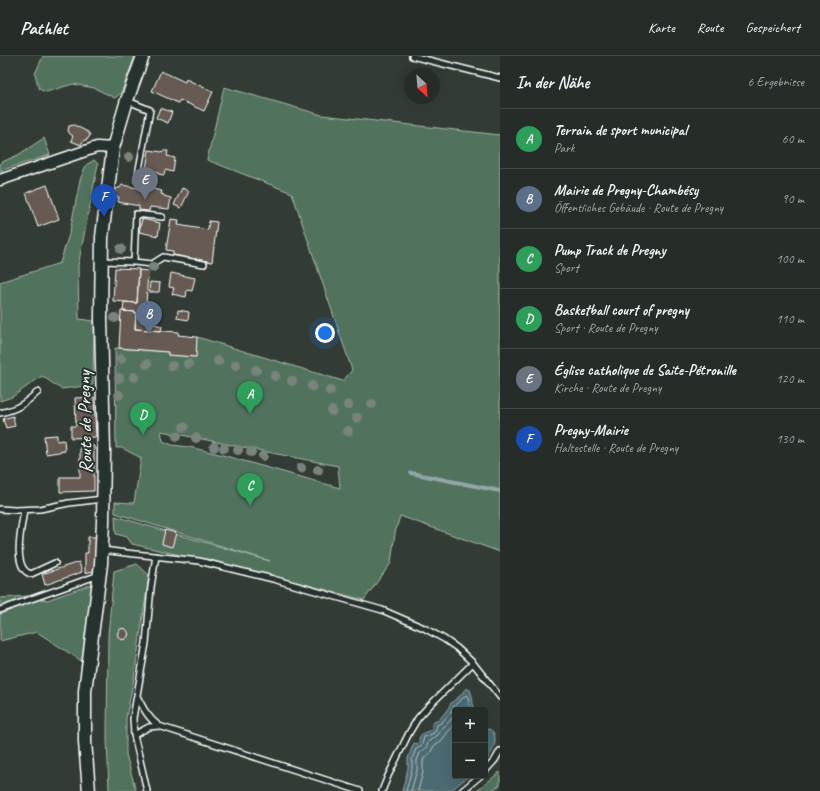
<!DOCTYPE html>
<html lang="de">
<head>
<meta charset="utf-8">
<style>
  :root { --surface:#262c28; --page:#2e3430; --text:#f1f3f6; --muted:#a4a7a8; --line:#424845; --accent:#e69b98 }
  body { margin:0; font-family:Caveat,sans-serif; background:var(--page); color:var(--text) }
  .controls { position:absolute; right:12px; bottom:12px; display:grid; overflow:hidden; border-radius:4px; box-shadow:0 4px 16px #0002 }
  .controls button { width:36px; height:36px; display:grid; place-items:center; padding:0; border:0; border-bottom:1px solid var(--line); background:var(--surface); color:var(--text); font:20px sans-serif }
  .compass { position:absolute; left:404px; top:12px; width:36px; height:36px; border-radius:50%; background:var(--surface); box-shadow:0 4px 16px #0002; rotate:154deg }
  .you { position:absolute; left:325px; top:277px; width:14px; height:14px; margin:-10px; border:3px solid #fff; border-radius:50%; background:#1a73e8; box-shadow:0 0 0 6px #1a73e833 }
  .badge { display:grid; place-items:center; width:26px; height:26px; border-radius:50%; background:var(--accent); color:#fff; font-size:13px; font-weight:700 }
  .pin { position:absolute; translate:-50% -33px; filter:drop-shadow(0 1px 2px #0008) }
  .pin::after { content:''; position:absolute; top:21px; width:14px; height:12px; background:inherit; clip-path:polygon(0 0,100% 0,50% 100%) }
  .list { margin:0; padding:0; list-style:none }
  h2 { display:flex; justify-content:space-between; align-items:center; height:52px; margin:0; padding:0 16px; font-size:17px }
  h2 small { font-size:13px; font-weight:400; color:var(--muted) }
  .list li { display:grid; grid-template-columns:26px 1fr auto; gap:12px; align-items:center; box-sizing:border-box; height:60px; padding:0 16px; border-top:1px solid var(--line) }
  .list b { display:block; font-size:15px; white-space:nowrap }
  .list p { margin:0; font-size:13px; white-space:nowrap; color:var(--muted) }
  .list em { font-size:13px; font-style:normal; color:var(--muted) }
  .map { position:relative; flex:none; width:500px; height:735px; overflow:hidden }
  header { display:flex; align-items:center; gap:24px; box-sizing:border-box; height:56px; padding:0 20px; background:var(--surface); border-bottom:1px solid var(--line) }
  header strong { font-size:19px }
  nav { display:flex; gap:22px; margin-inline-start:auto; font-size:14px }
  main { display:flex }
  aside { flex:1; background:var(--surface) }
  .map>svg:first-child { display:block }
  .green { fill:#51735d; stroke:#a8b9ae; fill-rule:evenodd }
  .water { fill:#4b6a72; stroke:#93a6aa }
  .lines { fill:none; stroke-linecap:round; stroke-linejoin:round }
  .shore { stroke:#b7c3c7; stroke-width:1 }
  .stream { stroke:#93a6aa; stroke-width:4 }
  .building { fill:#665a53; stroke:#fff }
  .service-casing { stroke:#fff; stroke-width:8 }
  .minor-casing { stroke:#fff; stroke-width:13 }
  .tertiary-casing { stroke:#fff; stroke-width:15 }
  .service { stroke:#26332d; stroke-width:5 }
  .minor { stroke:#26332d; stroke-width:10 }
  .tertiary { stroke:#26332d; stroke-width:12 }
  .tree { fill:#78847c }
  .labels { text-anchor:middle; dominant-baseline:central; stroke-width:4; stroke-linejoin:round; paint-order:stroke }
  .street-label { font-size:19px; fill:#fff; stroke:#26332d }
</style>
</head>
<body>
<header>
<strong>Pathlet</strong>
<nav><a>Karte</a><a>Route</a><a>Gespeichert</a></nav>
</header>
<main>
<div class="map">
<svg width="500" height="735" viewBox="0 0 500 735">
  <rect width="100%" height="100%" fill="#333b35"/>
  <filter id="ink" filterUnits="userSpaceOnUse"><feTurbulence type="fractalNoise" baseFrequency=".025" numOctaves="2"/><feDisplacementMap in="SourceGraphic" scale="8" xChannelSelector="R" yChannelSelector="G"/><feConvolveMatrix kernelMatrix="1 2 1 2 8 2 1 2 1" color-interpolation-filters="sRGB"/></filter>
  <g filter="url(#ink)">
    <path class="green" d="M 43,0 L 135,0 L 121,37 L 115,42 L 94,32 L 73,28 L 46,36 L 39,33 L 35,18 Z
      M 224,31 L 322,59 L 500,79 L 500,496 L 400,460 L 395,477 L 391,507 L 364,544 L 297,526 L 132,488 L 127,481 L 116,478 L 115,460 L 179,479 L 270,505 L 115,457 L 115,446 L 134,447 L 141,402 L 122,392 L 116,392 L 115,292 L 168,296 L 168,299 L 195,301 L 197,281 L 343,325 L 352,314 L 292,137 L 207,104 ZM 161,375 L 338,410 L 340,432 L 219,398 L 189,391 L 172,389 L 163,385 Z
      M 44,82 L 50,99 L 0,115 L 0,107 L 18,99 Z
      M 94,104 L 98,108 L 78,210 L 79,263 L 94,265 L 93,329 L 61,333 L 42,320 L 12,341 L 0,345 L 0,226 L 60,207 L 70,175 L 80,124 L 86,109 Z
      M 137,508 L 149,519 L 134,622 L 126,662 L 126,698 L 136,735 L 109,735 L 107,682 L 108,579 L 114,515 Z
      M 93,528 L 83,606 L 37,576 L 0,585 L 0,542 L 28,540 L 47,544 Z
      M 500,716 L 500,729 L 491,735 L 476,735 Z"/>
    <path class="water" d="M 466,632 L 470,634 L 472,640 L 474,654 L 455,654 L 455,720 L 469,720 L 450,735 L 402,735 L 408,712 L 408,702 L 414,687 L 417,688 C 419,686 420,685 419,682 C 423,675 427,677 432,673 L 432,667 L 439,664 L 447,654 L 452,646 L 460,640 Z
      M 485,673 C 489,673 491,673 493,676 C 499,686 491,698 485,706 Z"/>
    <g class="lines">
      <path class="shore" d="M 406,735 L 412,713 L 412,703 L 416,693 C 423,690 422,688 424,681 L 430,679 L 435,676 L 437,669 L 442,666 L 450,657 L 455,649 L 466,639 L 468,641 L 470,654
        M 411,735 L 417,714 L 417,704 L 420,697 L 426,692 L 429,685 L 438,679 L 441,673 L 445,670 L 455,659
        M 418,735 L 423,716 L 423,705 L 424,702 L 430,697 L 434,690 L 442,684 L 447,677 L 455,668"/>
      <path class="stream" d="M 411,417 L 500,435"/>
    </g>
    <path class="building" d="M 161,15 L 185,26 L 186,23 L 213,36 L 204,55 L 180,44 L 178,47 L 152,35 Z
      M 160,52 L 172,56 L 168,67 L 156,62 Z
      M 74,69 L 88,76 L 90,79 L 88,83 L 83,85 L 81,89 L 71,85 L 73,80 L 70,78 L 68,75 L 69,70 Z
      M 149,94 L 162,96 L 163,95 L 168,95 L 167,100 L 175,102 L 173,116 L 165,114 L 164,119 L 158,118 L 158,116 L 146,113 Z
      M 47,129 L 59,163 L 38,171 L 26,137 Z
      M 122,129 L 143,133 L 144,130 L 153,132 L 153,133 L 162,135 L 161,138 L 164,139 L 164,140 L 171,142 L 169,153 L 150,151 L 149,155 L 139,154 L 139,150 L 118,146 L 119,141 L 117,141 L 114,138 L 115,134 L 118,132 L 120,132 Z
      M 182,132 L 189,135 L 181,152 L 174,149 Z
      M 142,163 L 160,167 L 158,180 L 139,176 Z
      M 171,163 L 179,164 L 178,169 L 208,174 L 209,165 L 217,166 L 212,206 L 173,199 L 173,195 L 166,194 Z
      M 115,212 L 139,213 L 137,247 L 113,245 Z
      M 139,214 L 148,215 L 145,266 L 162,270 L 161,275 L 135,273 L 136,256 L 123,255 L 124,246 L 137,247 Z
      M 171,217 L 195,222 L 192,235 L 187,234 L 186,241 L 172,238 L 174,232 L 169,231 Z
      M 150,226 L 160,227 L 159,236 L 149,236 Z
      M 178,254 L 189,256 L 188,264 L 177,262 Z
      M 121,255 L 136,256 L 135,273 L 179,276 L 178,279 L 197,281 L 196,301 L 168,299 L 168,296 L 119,292 Z
      M 94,341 L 96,381 L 71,382 L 71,370 L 76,370 L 75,342 Z
      M 13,360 L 15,370 L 6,372 L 3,363 Z
      M 57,379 L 57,385 L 64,384 L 65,395 L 46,398 L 44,380 Z
      M 94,390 L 94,435 L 60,436 L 60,421 L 80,421 L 80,391 Z
      M 165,474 L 176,477 L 172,491 L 162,488 Z
      M 88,481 L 98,481 L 97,514 L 85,517 L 85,497 L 88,497 Z
      M 79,506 L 82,516 L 45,529 L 42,518 Z
      M117.5 578a5.5 5.5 0 1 1 11 0a5.5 5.5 0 1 1-11 0Z"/>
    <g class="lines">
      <defs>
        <path id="service" d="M 412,0 L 500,22
          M 128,45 L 150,54 L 137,124
          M 102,205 L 134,206 L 136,158 L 162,161
          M 134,206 L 152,208 L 163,201 L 204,208
          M 0,357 C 18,353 24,348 38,336
          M 0,453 L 15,454 L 40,453 L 69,447 L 103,443
          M 24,454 C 22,469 11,513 31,518 L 55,507
          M 103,494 L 126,497 L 199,505 L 273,523 L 382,554 L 424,572 L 444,583 L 457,592 L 473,607 L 500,641
          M 0,554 L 99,519
          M 159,670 L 360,735
          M 134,679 L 149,671 L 159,670 C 148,662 143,652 137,640
          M 485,715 L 495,704 L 500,695
          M 147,735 L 143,717 L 134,679 L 133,662 L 146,587 L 151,531 L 156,500
          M 382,735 L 388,720 L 409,677 L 418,662 L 428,651 L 473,607
          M 462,735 L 480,720"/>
        <path id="minor" d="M 0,124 L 97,91 L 113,92"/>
        <path id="tertiary" d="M 89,735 L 85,686 L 85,635 L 101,508 L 103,466 L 104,396 L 101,262 L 102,181 L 113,92 L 127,44 L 143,0"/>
      </defs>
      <use href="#service" class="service-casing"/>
      <use href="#minor" class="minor-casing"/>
      <use href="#tertiary" class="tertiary-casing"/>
      <use href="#service" class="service"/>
      <use href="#minor" class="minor"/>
      <use href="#tertiary" class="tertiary"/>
    </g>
    <g class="tree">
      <circle cx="129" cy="101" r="5"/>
      <circle cx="121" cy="193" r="5"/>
      <circle cx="153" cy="211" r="5"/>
      <circle cx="115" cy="262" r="5"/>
      <circle cx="121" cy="303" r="5"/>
      <circle cx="218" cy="305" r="5"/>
      <circle cx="147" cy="308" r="5"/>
      <circle cx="188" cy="308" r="5"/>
      <circle cx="236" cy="309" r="5"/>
      <circle cx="172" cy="310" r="5"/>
      <circle cx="256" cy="314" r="5"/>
      <circle cx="275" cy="320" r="5"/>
      <circle cx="134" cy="321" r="5"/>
      <circle cx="119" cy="322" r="5"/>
      <circle cx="292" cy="325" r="5"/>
      <circle cx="312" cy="330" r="5"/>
      <circle cx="330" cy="335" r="5"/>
      <circle cx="119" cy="339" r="5"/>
      <circle cx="372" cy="348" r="5"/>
      <circle cx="348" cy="349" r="5"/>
      <circle cx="332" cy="355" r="5"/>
      <circle cx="357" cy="362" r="5"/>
      <circle cx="184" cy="371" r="5"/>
      <circle cx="348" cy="375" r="5"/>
      <circle cx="177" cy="380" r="5"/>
      <circle cx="196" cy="382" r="5"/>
      <circle cx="214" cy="391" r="5"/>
      <circle cx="224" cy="392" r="5"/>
      <circle cx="238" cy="394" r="5"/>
      <circle cx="251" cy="396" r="5"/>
      <circle cx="263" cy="400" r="5"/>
      <circle cx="301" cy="412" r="5"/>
      <circle cx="318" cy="414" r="5"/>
    </g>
  </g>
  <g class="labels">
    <g class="street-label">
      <text transform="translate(85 366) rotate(-91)">Route de Pregny</text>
    </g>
  </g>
</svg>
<div class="controls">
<button>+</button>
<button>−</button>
</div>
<svg class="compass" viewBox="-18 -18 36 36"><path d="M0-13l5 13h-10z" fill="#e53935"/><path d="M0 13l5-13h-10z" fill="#a4a7a8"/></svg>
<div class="you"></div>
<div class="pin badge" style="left:250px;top:358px;background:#2e9e5b">A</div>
<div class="pin badge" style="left:149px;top:278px;background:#5c6f8a">B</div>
<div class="pin badge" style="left:250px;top:450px;background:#2e9e5b">C</div>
<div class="pin badge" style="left:143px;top:379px;background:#2e9e5b">D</div>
<div class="pin badge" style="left:145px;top:144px;background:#6b7280">E</div>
<div class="pin badge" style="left:104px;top:161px;background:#1a4fb4">F</div>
</div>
<aside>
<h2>In der Nähe<small>6 Ergebnisse</small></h2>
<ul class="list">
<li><span class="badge" style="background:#2e9e5b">A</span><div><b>Terrain de sport municipal</b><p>Park</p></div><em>60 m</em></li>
<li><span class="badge" style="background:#5c6f8a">B</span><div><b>Mairie de Pregny-Chambésy</b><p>Öffentliches Gebäude · Route de Pregny</p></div><em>90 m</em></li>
<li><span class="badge" style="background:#2e9e5b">C</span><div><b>Pump Track de Pregny</b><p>Sport</p></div><em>100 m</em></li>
<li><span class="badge" style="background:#2e9e5b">D</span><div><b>Basketball court of pregny</b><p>Sport · Route de Pregny</p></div><em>110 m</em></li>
<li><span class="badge" style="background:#6b7280">E</span><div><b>Église catholique de Saite-Pétronille</b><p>Kirche · Route de Pregny</p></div><em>120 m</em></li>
<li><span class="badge" style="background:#1a4fb4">F</span><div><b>Pregny-Mairie</b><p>Haltestelle · Route de Pregny</p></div><em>130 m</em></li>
</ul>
</aside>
</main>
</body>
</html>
